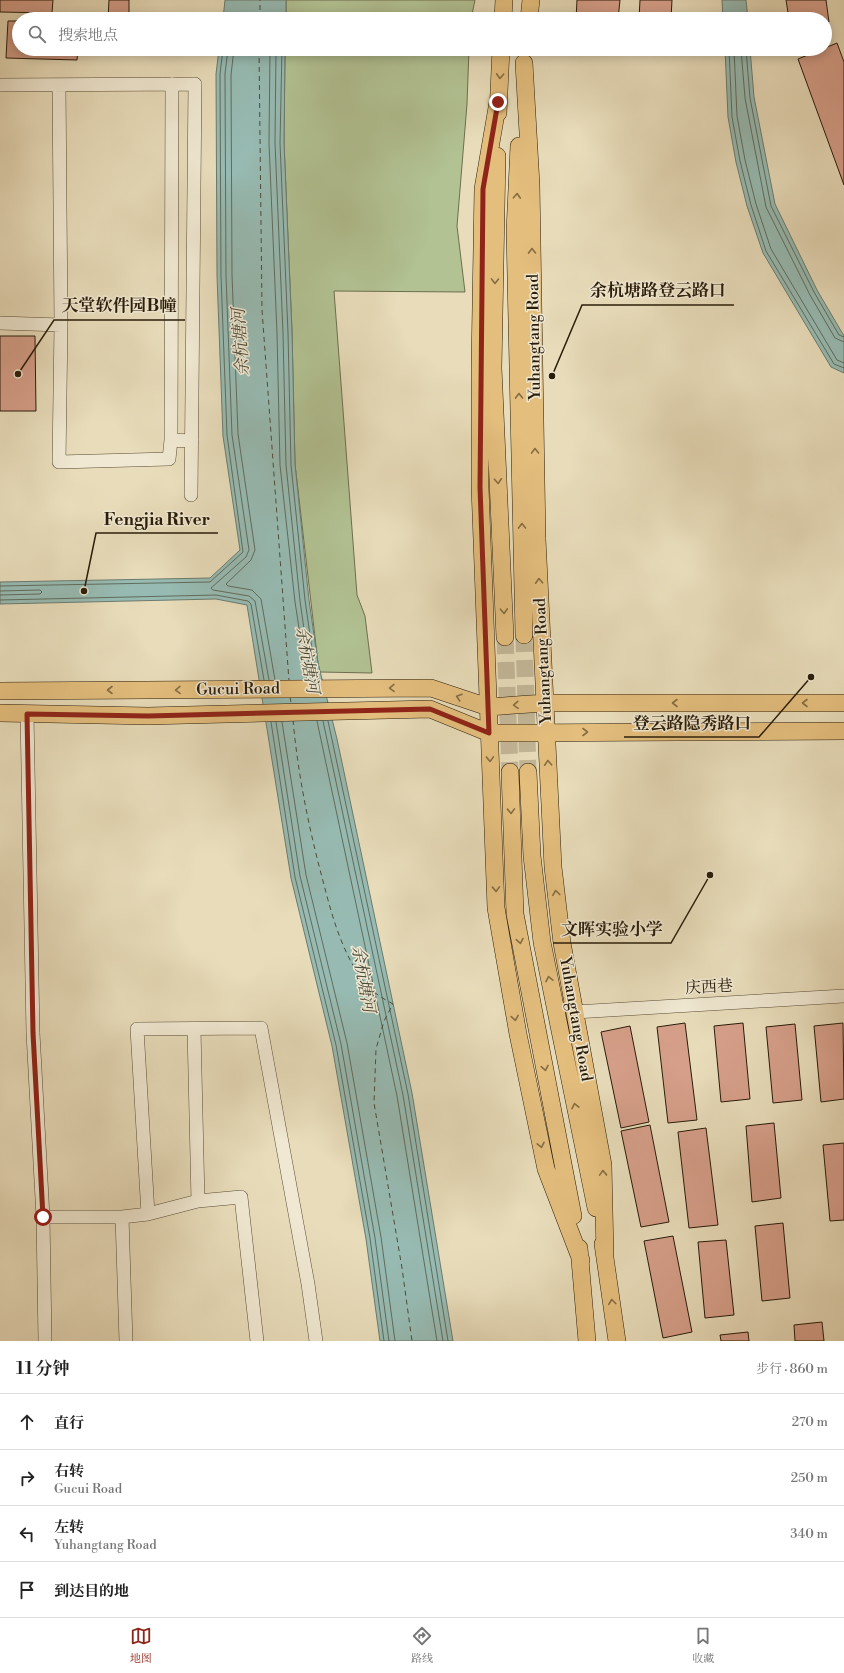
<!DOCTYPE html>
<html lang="zh">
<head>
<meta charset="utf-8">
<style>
  :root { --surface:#fff; --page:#f6f6f6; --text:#222; --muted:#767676; --line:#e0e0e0; --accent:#8f2418 }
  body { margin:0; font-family:"Libre Bodoni","Noto Serif SC",serif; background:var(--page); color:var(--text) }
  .stop { position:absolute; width:12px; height:12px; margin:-9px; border:3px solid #8f2418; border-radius:50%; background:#fff }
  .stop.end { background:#8f2418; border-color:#fff; box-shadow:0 1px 4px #0008 }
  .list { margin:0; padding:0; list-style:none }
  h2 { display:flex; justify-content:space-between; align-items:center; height:52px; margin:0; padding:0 16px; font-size:17px }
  h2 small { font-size:13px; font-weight:400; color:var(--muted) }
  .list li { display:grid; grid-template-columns:26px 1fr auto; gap:12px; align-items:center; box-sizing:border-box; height:56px; padding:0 16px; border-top:1px solid var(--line) }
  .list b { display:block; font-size:15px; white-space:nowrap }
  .list p { margin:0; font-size:13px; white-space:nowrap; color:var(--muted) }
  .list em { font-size:13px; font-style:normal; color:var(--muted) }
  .icon { flex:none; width:22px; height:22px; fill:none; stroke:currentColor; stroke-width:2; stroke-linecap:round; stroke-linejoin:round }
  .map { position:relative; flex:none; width:844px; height:1341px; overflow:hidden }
  .search { position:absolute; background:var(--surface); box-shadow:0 2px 10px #0003; left:12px; right:12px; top:12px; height:44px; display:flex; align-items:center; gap:10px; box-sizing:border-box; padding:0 14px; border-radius:22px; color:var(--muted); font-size:15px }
  .sheet { height:276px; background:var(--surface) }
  nav { display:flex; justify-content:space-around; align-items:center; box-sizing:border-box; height:56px; border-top:1px solid var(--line); background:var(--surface); font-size:11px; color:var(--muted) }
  nav a { display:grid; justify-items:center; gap:2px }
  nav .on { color:var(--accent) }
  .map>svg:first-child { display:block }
  .green { fill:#b2c293; stroke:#6e6f4e }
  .water { fill:#97bbb3; stroke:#6b7b6f }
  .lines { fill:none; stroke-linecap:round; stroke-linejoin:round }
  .shore { stroke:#606c5e; stroke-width:1 }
  .ferry { stroke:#4a4c3c; stroke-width:1; stroke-dasharray:5 4; stroke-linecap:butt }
  .building { fill:#d69f8a; stroke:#291c09 }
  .major-tunnel { stroke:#c2b697; stroke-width:17; stroke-dasharray:17 8; stroke-linecap:butt }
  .minor-casing { stroke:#594c35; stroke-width:14 }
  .major-casing { stroke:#291c09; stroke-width:18 }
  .minor { stroke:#f0e8d2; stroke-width:13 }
  .major { stroke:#e4be7d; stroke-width:17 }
  .oneway { stroke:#866d43 }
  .route { stroke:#8f2418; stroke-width:5 }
  .labels { text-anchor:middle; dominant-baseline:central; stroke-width:3; stroke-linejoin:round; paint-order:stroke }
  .street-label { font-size:16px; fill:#291c09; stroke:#f0e8d2 }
  .water-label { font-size:17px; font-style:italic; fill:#4a4c3c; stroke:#f0e8d2 }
  .leader { fill:none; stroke:#291c09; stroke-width:1.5 }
  .callout-dot { fill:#291c09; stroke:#f0e8d2; stroke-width:1.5 }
  .callout-label { font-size:17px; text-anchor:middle; font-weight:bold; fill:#291c09; stroke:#f0e8d2; stroke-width:3; stroke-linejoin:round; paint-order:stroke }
</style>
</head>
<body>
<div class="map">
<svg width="844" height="1341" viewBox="0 0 844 1341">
  <rect width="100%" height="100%" fill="#e8dcba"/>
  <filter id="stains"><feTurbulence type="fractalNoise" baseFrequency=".005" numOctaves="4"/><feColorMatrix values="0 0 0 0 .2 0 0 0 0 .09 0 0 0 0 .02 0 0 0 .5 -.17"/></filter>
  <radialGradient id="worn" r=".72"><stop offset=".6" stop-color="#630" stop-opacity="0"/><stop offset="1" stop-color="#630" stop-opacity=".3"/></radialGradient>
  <path class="green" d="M 286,0 L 475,0 L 471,19 L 286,19 Z
    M 285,49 L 469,49 L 467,104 L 457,226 L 465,292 L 334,291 L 357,595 L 365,616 L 372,673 L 320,672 L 318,663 L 295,464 L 292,332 L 284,143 Z"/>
  <path class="water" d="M 225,0 L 286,0 L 286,19 L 223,19 Z
    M 722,0 L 746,0 L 748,19 L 723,19 Z
    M 219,49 L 285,49 L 284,143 L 292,332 L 295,464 L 309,600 L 318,663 L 337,739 L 412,1093 L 453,1341 L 380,1341 L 366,1239 L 332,1046 L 291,878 L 247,605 L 216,599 L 0,604 L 0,582 L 210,578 L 240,550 L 223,436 L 217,276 L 216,74 Z
    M 725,49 L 750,49 L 754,97 L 775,204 L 817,290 L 844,336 L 844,373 L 831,367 L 763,253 L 747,206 L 736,162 L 728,117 Z"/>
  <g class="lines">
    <path class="shore" d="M 228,49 L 225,74 L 226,276 L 232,435 L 249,550 L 246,557 L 211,588 L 213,590 L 249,596 L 255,601 L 269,680
      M 234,49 L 231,75 L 232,275 L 238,434 L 255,550 L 251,560 L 226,584 L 228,586 L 252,590 L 261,599 L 275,680
      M 270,49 L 269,143 L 277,333 L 280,465 L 295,602 L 307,679
      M 276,49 L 275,143 L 283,333 L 286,465 L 300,601 L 309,664 L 313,679
      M 282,49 L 280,143 L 288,333 L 291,465 L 305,600 L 314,663 L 318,679
      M 729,49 L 732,117 L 740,161 L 751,205 L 766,251 L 834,364 L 844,368
      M 734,49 L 737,116 L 745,160 L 756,204 L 771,249 L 837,360 L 844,363
      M 741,49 L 745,98 L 766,207 L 810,295 L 835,338 L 844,342
      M 746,49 L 750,98 L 771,206 L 814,292 L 839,335 L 844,337
      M 0,586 L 210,582 L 243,552 L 227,435 L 221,276 L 220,74 L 223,49
      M 0,591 L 40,590 L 42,592 L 40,594 L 0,595
      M 0,600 L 216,595 L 248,601 L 251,604 L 264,680
      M 317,721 L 397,1096 L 437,1341
      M 323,721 L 403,1095 L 443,1341
      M 328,721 L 408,1094 L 448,1341
      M 271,722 L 295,877 L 336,1045 L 370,1238 L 384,1341
      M 276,722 L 300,876 L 341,1044 L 375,1238 L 389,1341
      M 282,722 L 306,875 L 347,1043 L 381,1237 L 395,1341"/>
    <path class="ferry" d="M 260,19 L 260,0
      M 259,49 L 262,310 L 289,681
      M 290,697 L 291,703
      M 293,720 C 298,775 309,829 323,881 C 332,916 342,953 364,982 C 372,992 382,998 393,1004 L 384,1021 L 376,1049 L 374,1103 L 402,1268 L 412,1341"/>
  </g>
  <path class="building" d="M 0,0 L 53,0 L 52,13 L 0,12 Z
    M 109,0 L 129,0 L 129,19 L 108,19 Z
    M 577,0 L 620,0 L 618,19 L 576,19 Z
    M 640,0 L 672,0 L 671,19 L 639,19 Z
    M 786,0 L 826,0 L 829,22 L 825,22 L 825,19 L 789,19 Z
    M 8,21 L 19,21 L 19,49 L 78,49 L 77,60 L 6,58 Z
    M 837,43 L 844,62 L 844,185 L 798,59 Z
    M 0,336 L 35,336 L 36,411 L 0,411 Z
    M 685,1023 L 697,1120 L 668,1123 L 657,1027 Z
    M 743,1023 L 750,1099 L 721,1102 L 714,1026 Z
    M 843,1023 L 844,1099 L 821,1102 L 814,1026 Z
    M 795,1024 L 802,1100 L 773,1103 L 766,1027 Z
    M 630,1026 L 649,1122 L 621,1128 L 601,1032 Z
    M 774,1123 L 781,1198 L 752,1202 L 746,1126 Z
    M 650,1125 L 669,1222 L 641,1227 L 621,1131 Z
    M 706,1128 L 718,1225 L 689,1228 L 678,1132 Z
    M 844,1143 L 844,1220 L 830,1221 L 823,1145 Z
    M 783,1223 L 790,1298 L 762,1301 L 755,1226 Z
    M 673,1236 L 692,1332 L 663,1338 L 644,1241 Z
    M 726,1240 L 734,1315 L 705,1318 L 698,1242 Z
    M 822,1322 L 824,1341 L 795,1341 L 794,1325 Z
    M 748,1332 L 749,1341 L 721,1341 L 720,1335 Z"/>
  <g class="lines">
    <path class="major-tunnel" d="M 524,635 L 528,772
      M 505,637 L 510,772"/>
    <defs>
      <path id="minor" d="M 172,84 L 171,440 L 192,441
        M 0,85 L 195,84 L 191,495
        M 0,323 L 61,325 L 59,85
        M 61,325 L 59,462 L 169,459 L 171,440
        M 27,714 L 33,1033 L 43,1217 L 45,1341
        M 575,1012 L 844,996
        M 194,1029 L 198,1201 L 241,1197 L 257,1341
        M 148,1214 L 137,1029 L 261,1028 L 308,1284 L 316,1341
        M 43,1217 L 122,1217 L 148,1214 L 198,1201
        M 122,1217 L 126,1341"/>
      <path id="major" d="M 503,19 L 504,0
        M 529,19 L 531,0
        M 524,63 L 531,185 L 537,539 L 553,867 L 562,943 L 603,1165 L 605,1254
        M 498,102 L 483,189 L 480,366 L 480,487 L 496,908 L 518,1034 L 546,1169 L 581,1260
        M 498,113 L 501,49
        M 519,146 L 515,231 L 524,635
        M 497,156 L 493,368 L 505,637
        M 0,691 L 431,688 L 488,707 L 545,703 L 844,703
        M 0,713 L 148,716 L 430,709 L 489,733 L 844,731
        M 510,772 L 515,914 L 573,1216
        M 528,772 L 532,856 L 542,942 L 596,1208
        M 603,1244 L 617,1341
        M 579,1248 L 587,1341"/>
    </defs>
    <use href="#minor" class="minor-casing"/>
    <use href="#major" class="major-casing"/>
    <use href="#minor" class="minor"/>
    <use href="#major" class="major"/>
  </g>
  <defs><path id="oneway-chevron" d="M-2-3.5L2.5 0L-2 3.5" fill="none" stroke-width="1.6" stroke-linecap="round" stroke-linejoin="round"/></defs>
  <g class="oneway">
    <use href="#oneway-chevron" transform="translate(500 76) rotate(93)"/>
    <use href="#oneway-chevron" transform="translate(517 196) rotate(-87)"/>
    <use href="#oneway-chevron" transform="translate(532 251) rotate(-91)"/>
    <use href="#oneway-chevron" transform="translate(495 281) rotate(91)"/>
    <use href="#oneway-chevron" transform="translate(519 396) rotate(-91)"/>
    <use href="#oneway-chevron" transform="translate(535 451) rotate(-91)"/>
    <use href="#oneway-chevron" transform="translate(498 481) rotate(87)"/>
    <use href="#oneway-chevron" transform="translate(522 526) rotate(-91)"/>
    <use href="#oneway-chevron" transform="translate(539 581) rotate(-93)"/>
    <use href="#oneway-chevron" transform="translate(504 611) rotate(87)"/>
    <use href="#oneway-chevron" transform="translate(392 688) rotate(179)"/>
    <use href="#oneway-chevron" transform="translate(110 690) rotate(180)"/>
    <use href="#oneway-chevron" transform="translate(178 690) rotate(179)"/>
    <use href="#oneway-chevron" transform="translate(459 697) rotate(-162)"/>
    <use href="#oneway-chevron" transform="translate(675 703) rotate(180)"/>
    <use href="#oneway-chevron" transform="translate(805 703) rotate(180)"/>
    <use href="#oneway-chevron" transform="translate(516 705) rotate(177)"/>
    <use href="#oneway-chevron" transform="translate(585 732)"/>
    <use href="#oneway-chevron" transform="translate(490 759) rotate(88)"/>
    <use href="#oneway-chevron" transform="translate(548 763) rotate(-93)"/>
    <use href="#oneway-chevron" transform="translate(511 811) rotate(88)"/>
    <use href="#oneway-chevron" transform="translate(496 889) rotate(88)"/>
    <use href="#oneway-chevron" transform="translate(556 893) rotate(-97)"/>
    <use href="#oneway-chevron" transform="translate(520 941) rotate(79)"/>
    <use href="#oneway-chevron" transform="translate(549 979) rotate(-102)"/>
    <use href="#oneway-chevron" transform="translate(515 1018) rotate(80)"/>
    <use href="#oneway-chevron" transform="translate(545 1068) rotate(79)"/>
    <use href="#oneway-chevron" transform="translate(575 1106) rotate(-102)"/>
    <use href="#oneway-chevron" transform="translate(541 1145) rotate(78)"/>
    <use href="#oneway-chevron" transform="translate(603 1173) rotate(-92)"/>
    <use href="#oneway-chevron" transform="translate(612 1302) rotate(-97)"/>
  </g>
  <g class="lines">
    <path class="route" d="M 43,1217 L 33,1033 L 27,714 L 148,716 L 430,709 L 489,733 L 480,487 L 483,189 L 498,102"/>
  </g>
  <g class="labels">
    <g class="street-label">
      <text transform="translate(534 337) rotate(-91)">Yuhangtang Road</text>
      <text transform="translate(543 661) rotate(-93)">Yuhangtang Road</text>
      <text transform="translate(238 689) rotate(-1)">Gucui Road</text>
      <text transform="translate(709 987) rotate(-3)">庆西巷</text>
      <text transform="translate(576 1019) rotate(80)">Yuhangtang Road</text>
    </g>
    <g class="water-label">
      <text transform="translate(241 342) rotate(-94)">余杭塘河</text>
      <text transform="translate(307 660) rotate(80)">余杭塘河</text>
      <text transform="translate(363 979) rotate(80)">余杭塘河</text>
    </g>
  </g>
  <path class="leader" d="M552 376L582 305H734M18 374L54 320H185M84 591L96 533H218M811 677L759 737H624M710 875L671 943H553"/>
  <g class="callout-dot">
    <circle cx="552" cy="376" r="4"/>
    <circle cx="18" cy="374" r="4"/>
    <circle cx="84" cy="591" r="4"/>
    <circle cx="811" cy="677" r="4"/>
    <circle cx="710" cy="875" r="4"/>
  </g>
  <g class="callout-label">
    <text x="658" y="296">余杭塘路登云路口</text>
    <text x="119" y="311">天堂软件园B幢</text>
    <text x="157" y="525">Fengjia River</text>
    <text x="692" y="729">登云路隐秀路口</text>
    <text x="612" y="935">文晖实验小学</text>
  </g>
  <rect width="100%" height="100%" filter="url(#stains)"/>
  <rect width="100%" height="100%" fill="url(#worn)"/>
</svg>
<div class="stop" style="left:43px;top:1217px"></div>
<div class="stop end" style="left:498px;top:102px"></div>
<div class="search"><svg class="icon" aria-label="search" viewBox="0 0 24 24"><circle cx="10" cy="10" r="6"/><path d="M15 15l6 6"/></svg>搜索地点</div>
</div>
<section class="sheet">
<h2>11 分钟<small>步行 · 860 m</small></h2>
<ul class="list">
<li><svg class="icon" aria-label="ahead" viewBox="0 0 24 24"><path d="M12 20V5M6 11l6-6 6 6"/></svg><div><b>直行</b></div><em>270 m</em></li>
<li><svg class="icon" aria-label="right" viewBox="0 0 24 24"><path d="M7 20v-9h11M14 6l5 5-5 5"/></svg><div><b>右转</b><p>Gucui Road</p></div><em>250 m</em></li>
<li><svg class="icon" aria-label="left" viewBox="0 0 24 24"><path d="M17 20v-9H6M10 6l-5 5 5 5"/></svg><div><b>左转</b><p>Yuhangtang Road</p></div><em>340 m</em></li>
<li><svg class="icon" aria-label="arrive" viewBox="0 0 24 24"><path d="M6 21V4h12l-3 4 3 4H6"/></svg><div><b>到达目的地</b></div></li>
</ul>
</section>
<nav>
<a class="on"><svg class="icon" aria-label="map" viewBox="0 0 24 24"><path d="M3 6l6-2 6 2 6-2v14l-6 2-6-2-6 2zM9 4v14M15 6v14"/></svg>地图</a>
<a><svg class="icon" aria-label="directions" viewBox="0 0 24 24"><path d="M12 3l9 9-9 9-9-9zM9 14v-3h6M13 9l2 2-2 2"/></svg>路线</a>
<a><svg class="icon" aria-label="saved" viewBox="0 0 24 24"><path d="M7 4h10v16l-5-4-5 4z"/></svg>收藏</a>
</nav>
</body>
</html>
